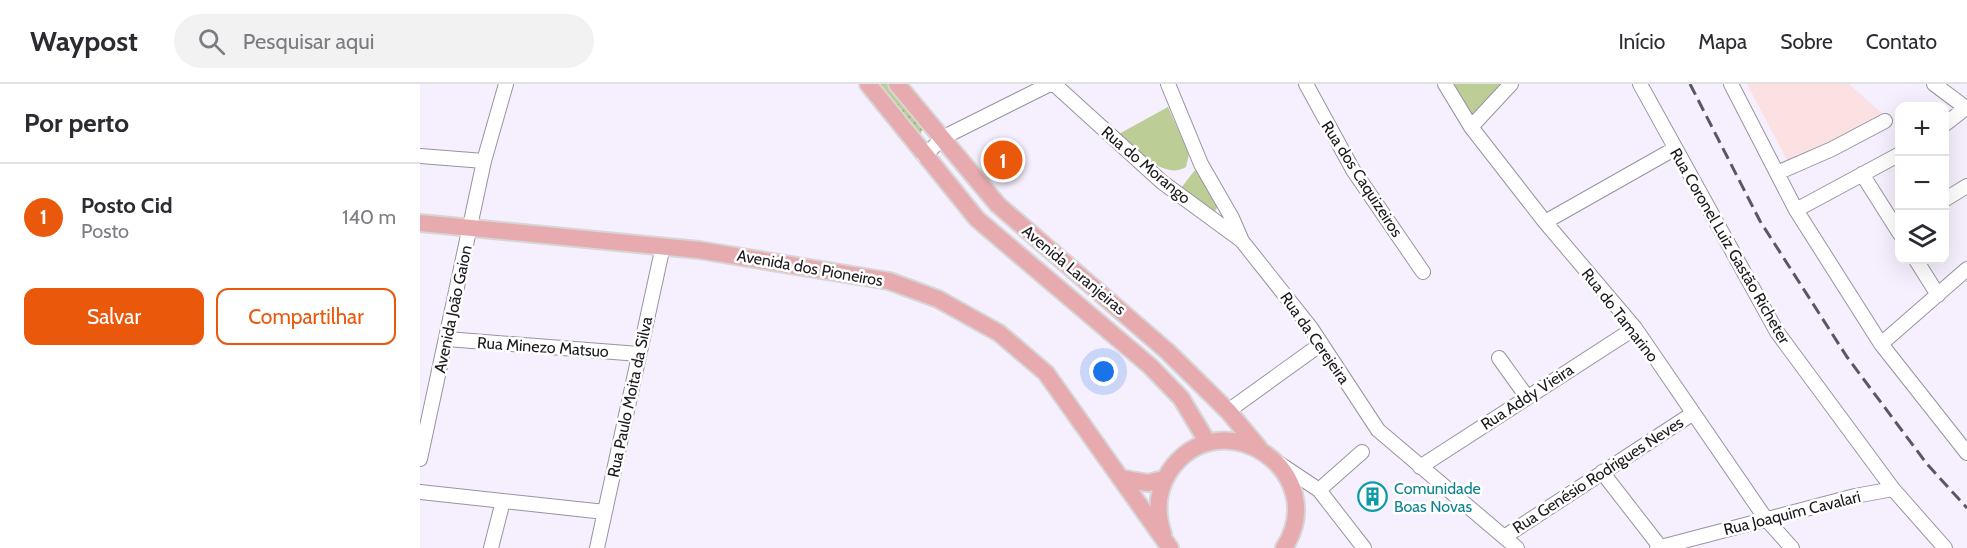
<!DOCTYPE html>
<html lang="pt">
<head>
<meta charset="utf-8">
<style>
  :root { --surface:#fff; --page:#f2f2f3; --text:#2b2b33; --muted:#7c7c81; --line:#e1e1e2; --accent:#ea580c }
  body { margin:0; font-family:Cabin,sans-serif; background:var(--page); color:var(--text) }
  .controls { position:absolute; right:18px; top:18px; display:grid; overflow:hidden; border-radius:12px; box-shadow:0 6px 24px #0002 }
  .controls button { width:54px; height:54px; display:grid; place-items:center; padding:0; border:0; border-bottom:2px solid var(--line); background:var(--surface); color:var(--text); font:30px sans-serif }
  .you { position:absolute; left:684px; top:288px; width:21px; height:21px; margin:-15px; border:4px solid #fff; border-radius:50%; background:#1a73e8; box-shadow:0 0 0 9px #1a73e833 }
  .badge { display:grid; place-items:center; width:39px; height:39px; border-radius:50%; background:var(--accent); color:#fff; font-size:20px; font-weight:700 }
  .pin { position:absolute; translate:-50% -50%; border:3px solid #fff; box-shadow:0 2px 6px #0006 }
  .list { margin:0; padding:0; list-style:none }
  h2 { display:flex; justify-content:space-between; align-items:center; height:78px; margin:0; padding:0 24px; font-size:26px }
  h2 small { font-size:20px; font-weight:400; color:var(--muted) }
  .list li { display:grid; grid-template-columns:39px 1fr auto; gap:18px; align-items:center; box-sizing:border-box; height:108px; padding:0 24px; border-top:2px solid var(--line) }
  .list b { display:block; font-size:22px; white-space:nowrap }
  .list p { margin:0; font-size:20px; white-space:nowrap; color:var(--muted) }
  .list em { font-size:20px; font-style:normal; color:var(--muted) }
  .actions { display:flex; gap:12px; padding:18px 24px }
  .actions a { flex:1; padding:14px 0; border:2px solid var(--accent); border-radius:12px; text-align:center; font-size:21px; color:var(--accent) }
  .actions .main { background:var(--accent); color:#fff }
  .icon { flex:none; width:33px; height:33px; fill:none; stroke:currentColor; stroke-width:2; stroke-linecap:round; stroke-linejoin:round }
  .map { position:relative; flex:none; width:1547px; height:464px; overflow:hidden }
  header { display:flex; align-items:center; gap:36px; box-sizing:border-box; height:84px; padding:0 30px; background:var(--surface); border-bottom:2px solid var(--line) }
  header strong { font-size:28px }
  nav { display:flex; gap:33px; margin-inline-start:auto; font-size:21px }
  .search { width:420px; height:54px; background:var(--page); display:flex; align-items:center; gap:15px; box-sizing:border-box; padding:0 21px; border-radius:33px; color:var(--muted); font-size:22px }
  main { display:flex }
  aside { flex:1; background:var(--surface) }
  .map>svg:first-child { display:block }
  .education { fill:#fce1e2 }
  .grass { fill:url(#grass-dots) }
  .park { fill:#bccd96 }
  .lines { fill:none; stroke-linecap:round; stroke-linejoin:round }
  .minor-casing { stroke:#9993a0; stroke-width:16 }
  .major-casing { stroke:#d6d6d6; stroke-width:20 }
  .minor { stroke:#fff; stroke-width:14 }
  .major { stroke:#e7aaae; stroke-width:16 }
  .rail { stroke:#5b575f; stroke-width:3; stroke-dasharray:12 6; stroke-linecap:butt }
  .labels { text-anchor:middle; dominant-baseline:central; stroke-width:5; stroke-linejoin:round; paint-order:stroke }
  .street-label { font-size:16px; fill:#1c191e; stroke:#fff }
  .culture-label { font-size:16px; fill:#0d838f; stroke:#fff; text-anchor:start }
</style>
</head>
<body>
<header>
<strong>Waypost</strong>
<div class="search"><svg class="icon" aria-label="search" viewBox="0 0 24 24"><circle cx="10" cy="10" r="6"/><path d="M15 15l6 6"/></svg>Pesquisar aqui</div>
<nav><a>Início</a><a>Mapa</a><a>Sobre</a><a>Contato</a></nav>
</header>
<main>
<aside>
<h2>Por perto<small></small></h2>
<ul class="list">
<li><span class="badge">1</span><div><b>Posto Cid</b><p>Posto</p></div><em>140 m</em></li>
</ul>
<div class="actions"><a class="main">Salvar</a><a>Compartilhar</a></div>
</aside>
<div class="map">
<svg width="1547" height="464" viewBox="0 0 1547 464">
  <defs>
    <pattern id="grass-dots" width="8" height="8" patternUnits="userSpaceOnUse" patternTransform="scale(1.5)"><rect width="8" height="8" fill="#bccd96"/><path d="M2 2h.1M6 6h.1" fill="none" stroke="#a1af81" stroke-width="1.8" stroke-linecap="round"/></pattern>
  </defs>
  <rect width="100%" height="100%" fill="#f6effd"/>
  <path class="education" d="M 1327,0 L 1429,0 L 1465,32 L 1368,78 Z"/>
  <path class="grass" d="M 454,0 L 468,0 L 503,45 L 498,54 Z"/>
  <path class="park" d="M 1033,0 L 1084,0 L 1055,30 L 1051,30 Z
    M 748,23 L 769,70 L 766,83 C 744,97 715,64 697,51 Z
    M 775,86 L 794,111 L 798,122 L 795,127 L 786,125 L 761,104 Z"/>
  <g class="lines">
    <defs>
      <path id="minor" d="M 634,0 L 742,98 L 821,156
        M 748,0 L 781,80 L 812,134 L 822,157 L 891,244 L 958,346 L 1097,464
        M 886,0 L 933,86 L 1003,188
        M 1025,0 L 1051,43 L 1125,138 L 1215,244 L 1346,435 L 1372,464
        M 1220,0 L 1357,248 L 1473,405 L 1525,464
        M 1311,0 L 1376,126 L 1461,260 L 1547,369
        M 1514,0 L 1546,24
        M 1524,41 L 1547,23
        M 1051,43 L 1091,0
        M 0,72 L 64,77
        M 504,72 L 524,53 L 630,0
        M 1357,89 L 1412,65 L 1465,37
        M 1442,90 L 1480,150
        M 1524,116 L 1547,102
        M 1376,126 L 1480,70
        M 1125,138 L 1254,65
        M 1496,176 L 1518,211
        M 27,255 L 219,270
        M 1461,260 L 1547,185
        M 1079,274 L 1107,313
        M 808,327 L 901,260
        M 0,375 L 64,77 L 86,0
        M 857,378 L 899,406 L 944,464
        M 1000,383 L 1215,244
        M 1182,388 L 1241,464
        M 899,406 L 942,368
        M 0,408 L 185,428
        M 1084,453 L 1272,330
        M 71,464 L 83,417
        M 177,464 L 243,162
        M 1237,464 L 1435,412 L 1473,405"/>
      <path id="major" d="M 448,0 L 557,135 L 730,282 L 761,314 L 788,359
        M 477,0 L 578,121 L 747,267 L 808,327 L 839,364
        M 0,139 L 279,166 L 469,197 L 518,215 L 579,249 L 626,289 L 750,464
        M 700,394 L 728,399 L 744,395
        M 743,450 C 736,429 737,407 749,388 C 800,312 913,388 864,464"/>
    </defs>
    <use href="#minor" class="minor-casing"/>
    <use href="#major" class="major-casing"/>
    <use href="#minor" class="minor"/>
    <use href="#major" class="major"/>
    <path class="rail" d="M 1270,0 L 1340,137 L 1427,273 L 1507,380 L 1547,424"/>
  </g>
  <defs>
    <symbol id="building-ring" viewBox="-11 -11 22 22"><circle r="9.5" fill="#fff" stroke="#0f9aa8" stroke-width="1.5"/><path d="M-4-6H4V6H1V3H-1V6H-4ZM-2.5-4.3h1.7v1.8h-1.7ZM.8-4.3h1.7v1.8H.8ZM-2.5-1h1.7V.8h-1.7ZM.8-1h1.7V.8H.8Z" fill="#0f9aa8"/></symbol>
  </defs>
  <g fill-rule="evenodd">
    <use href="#building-ring" x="936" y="396" width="33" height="33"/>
  </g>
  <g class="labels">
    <g class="street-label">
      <text transform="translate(726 81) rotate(40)">Rua do Morango</text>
      <text transform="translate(942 95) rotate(57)">Rua dos Caquizeiros</text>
      <text transform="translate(1310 162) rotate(60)">Rua Coronel Luiz Gastão Richeter</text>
      <text transform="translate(390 184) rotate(10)">Avenida dos Pioneiros</text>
      <text transform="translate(654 186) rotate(40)">Avenida Laranjeiras</text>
      <text transform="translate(33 225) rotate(-78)">Avenida João Gaion</text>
      <text transform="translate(1200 231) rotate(52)">Rua do Tamarino</text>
      <text transform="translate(895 254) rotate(55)">Rua da Cerejeira</text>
      <text transform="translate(123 263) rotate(4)">Rua Minezo Matsuo</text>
      <text transform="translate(210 313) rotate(-78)">Rua Paulo Moita da Silva</text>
      <text transform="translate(1107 313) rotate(-33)">Rua Addy Vieira</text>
      <text transform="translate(1178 391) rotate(-33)">Rua Genésio Rodrigues Neves</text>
      <text transform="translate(1372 429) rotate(-14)">Rua Joaquim Cavalari</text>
    </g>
    <g class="culture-label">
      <text x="974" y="404">Comunidade<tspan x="974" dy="18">Boas Novas</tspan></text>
    </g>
  </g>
</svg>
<div class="controls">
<button>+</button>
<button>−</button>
<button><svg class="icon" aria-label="layers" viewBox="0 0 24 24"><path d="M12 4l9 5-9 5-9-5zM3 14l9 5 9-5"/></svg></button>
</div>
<div class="you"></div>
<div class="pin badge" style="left:583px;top:76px">1</div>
</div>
</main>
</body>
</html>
